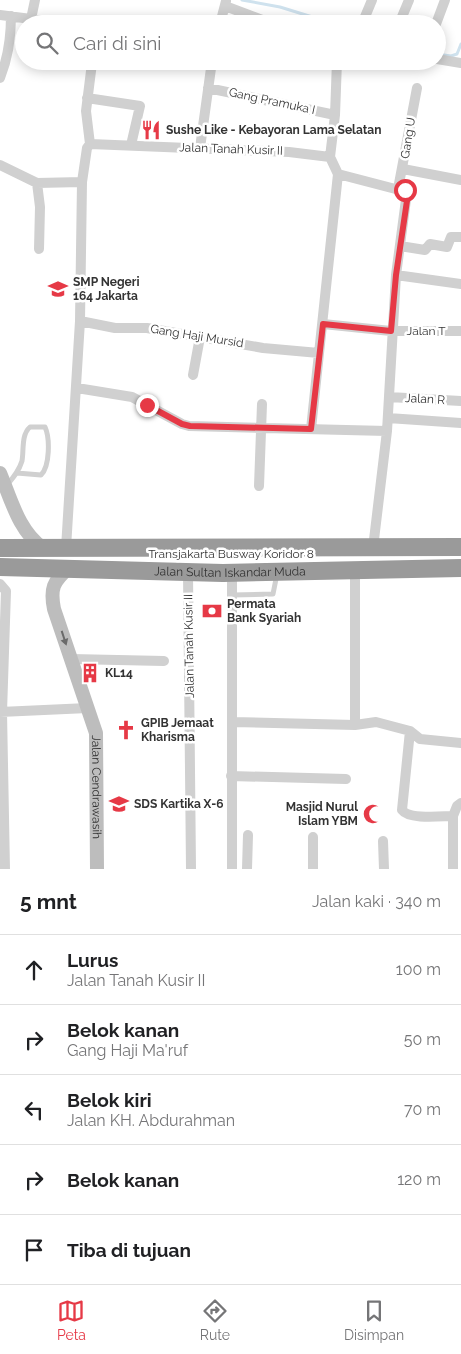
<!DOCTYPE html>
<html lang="id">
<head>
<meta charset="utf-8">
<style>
  :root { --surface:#fff; --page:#f2f2f2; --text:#202124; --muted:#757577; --line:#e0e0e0; --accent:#e63946 }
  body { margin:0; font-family:Raleway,sans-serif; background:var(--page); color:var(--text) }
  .stop { position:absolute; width:15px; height:15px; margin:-11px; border:4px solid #e63946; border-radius:50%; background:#fff }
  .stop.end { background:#e63946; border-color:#fff; box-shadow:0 1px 5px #0008 }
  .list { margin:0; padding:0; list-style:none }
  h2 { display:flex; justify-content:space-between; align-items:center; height:65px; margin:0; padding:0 20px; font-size:21px }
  h2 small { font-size:16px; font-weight:400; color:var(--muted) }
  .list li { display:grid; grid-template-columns:32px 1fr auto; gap:15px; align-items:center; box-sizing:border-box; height:70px; padding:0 20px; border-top:1px solid var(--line) }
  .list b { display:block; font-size:19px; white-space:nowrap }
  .list p { margin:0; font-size:16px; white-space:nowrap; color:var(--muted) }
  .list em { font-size:16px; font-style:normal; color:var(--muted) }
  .icon { flex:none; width:28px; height:28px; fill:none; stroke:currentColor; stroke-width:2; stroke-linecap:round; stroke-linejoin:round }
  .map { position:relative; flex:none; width:461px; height:869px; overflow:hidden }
  .search { position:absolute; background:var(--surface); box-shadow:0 2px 12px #0003; left:15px; right:15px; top:15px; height:55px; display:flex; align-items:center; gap:12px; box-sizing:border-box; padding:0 18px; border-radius:28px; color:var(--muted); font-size:19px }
  .sheet { height:415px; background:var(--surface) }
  nav { display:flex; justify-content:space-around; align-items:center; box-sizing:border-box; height:70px; border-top:1px solid var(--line); background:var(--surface); font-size:14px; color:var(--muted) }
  nav a { display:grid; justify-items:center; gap:2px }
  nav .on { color:var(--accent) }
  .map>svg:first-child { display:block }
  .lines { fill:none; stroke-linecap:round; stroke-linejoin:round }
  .stream { stroke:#cfe2ee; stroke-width:3 }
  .lane { stroke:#d0d0d0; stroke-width:5 }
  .street { stroke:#d0d0d0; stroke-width:10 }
  .secondary { stroke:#bdbdbd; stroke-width:14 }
  .highway { stroke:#9a9a9a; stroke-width:18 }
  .oneway { fill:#6a6a6a }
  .route { stroke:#e63946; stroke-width:6 }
  .labels { text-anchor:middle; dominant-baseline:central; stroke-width:5; stroke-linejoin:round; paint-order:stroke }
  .street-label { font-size:12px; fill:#333; stroke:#fff }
  .poi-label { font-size:12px; font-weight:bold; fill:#333; stroke:#fff; text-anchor:start }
</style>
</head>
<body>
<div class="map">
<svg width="461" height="869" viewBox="0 0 461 869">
  <rect width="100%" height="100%" fill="#fff"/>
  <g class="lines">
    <path class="stream" d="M 242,0 L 280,7 L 335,24
      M 437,54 L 451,56 L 457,54 L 461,44"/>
    <path class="lane" d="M 7,485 C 13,478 19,471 22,461 C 24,450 21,435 30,427 L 45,427 C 50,438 50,466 41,475 L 17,473
      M 232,595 L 273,594 L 277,574"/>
    <path class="street" d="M 35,0 L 31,19 L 57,24
      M 225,6 L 273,24
      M 0,15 L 31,19
      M 220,24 L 226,1
      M 294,24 L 296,21 L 311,24
      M 362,24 L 372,0
      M 399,24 L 409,0
      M 436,24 L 445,0
      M 437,59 L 461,63
      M 0,78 C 8,58 11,38 11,16
      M 208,88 L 335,115
      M 87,98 L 140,106 L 131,145
      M 90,144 L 86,111 L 92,63 L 119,65
      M 200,148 L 212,61
      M 330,157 L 335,115 L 337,61
      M 0,165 L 37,183 L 82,182
      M 403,169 L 461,180
      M 37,183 L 40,207 L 39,249
      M 398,189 L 417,88
      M 400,246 L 425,250 L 430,244 L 447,247 L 451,237 L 461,237
      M 396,275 L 461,284
      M 80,321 L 115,328 L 147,328 L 263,348 L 319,353
      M 323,324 L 391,331 L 461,331
      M 193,375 L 200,337
      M 77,388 L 132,397 L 182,424 L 189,426 L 387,431
      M 389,397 L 461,401
      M 388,418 L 461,423
      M 311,429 L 338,174
      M 259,486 L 262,404
      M 66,548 L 80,321 L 82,182 L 87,148 L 90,144 L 289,152 L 330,157 L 338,174 L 407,192 L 396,275 L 387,431 L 373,548
      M 188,573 L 191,869
      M 0,584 L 6,591 L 2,712 L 5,869
      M 71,659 L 164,661
      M 0,712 L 88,708
      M 232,722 L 355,725 L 355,571
      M 355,725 L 376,722 L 410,731 L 420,739 L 461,743
      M 410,731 L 402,810 C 409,820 442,816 453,816 L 457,806 L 461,803
      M 231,776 L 346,779
      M 313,837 L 313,869
      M 383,841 L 384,869
      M 232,869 L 232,573
      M 247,869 L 248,835
      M 453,869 L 453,816"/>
    <g class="secondary">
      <path d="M 0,473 C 11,499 19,532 43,548"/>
      <path id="s1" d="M 69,568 C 53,581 50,589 54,609 L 96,733 L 97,869"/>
    </g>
    <g class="highway">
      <path d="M 0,548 L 461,547"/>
      <path id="s2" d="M 0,567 L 223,573 L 461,568"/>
    </g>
  </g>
  <defs><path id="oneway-solid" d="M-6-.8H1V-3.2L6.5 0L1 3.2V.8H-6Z" transform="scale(1.25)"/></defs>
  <use class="oneway" href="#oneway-solid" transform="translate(64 638) rotate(72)"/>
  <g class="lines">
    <path class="route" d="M 147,405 L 182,424 L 190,426 L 311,429 L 323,324 L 391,331 L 396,275 L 408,194 L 405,190"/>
  </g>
  <defs>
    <symbol id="restaurant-bare" viewBox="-9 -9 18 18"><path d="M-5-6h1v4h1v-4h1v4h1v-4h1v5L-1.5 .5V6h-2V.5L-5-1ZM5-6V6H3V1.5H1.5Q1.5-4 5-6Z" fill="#e63946" stroke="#fff" stroke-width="2.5" paint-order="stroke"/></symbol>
    <symbol id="school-bare" viewBox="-9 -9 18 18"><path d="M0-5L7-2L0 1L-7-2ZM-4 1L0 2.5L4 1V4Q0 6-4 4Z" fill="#e63946" stroke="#fff" stroke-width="2.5" paint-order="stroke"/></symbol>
    <symbol id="bank-bare" viewBox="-9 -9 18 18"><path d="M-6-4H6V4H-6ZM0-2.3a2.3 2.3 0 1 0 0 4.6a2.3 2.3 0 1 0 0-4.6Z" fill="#e63946" stroke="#fff" stroke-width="2.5" paint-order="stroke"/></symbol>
    <symbol id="building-bare" viewBox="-9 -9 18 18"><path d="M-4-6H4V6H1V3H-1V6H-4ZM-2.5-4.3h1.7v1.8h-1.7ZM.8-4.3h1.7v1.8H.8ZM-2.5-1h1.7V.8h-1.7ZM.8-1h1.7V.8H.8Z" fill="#e63946" stroke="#fff" stroke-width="2.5" paint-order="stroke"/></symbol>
    <symbol id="church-bare" viewBox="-9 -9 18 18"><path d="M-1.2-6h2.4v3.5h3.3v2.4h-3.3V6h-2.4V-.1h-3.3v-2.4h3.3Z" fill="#e63946" stroke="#fff" stroke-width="2.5" paint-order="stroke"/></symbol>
    <symbol id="mosque-bare" viewBox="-9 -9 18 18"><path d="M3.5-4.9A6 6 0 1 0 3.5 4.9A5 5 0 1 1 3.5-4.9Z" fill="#e63946" stroke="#fff" stroke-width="2.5" paint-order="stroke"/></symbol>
  </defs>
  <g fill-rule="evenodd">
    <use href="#restaurant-bare" x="137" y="116" width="28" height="28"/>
    <use href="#school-bare" x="44" y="275" width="28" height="28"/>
    <use href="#bank-bare" x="198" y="597" width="28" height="28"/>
    <use href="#building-bare" x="76" y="659" width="28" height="28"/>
    <use href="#church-bare" x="112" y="716" width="28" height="28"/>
    <use href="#school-bare" x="105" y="790" width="28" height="28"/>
    <use href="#mosque-bare" x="359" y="800" width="28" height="28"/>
  </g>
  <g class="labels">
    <g class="street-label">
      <text transform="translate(272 101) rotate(12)">Gang Pramuka I</text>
      <text transform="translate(408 138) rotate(-81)">Gang U</text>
      <text transform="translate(231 149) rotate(2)">Jalan Tanah Kusir II</text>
      <text x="426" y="331">Jalan T</text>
      <text transform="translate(197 336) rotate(9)">Gang Haji Mursid</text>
      <text transform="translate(425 399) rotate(3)">Jalan R</text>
      <text x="231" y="554">Transjakarta Busway Koridor 8</text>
      <text stroke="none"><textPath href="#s2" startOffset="230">Jalan Sultan Iskandar Muda</textPath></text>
      <text transform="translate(189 646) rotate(-91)">Jalan Tanah Kusir II</text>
      <text stroke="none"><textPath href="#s1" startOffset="232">Jalan Cendrawasih</textPath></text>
    </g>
    <g class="poi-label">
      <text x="166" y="130">Sushe Like - Kebayoran Lama Selatan</text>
      <text x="73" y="282">SMP Negeri<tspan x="73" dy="14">164 Jakarta</tspan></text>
      <text x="227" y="604">Permata<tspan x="227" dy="14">Bank Syariah</tspan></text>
      <text x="105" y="673">KL14</text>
      <text x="141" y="723">GPIB Jemaat<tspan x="141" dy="14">Kharisma</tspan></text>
      <text x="134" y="804">SDS Kartika X-6</text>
      <text x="358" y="807" text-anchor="end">Masjid Nurul<tspan x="358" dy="14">Islam YBM</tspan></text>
    </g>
  </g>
</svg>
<div class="stop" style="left:405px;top:190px"></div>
<div class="stop end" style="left:147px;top:405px"></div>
<div class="search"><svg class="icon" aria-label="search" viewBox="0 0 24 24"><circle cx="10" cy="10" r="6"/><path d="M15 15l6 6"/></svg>Cari di sini</div>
</div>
<section class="sheet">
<h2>5 mnt<small>Jalan kaki · 340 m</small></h2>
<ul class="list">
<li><svg class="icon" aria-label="ahead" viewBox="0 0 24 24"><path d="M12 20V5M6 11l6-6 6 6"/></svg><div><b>Lurus</b><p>Jalan Tanah Kusir II</p></div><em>100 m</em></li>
<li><svg class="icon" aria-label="right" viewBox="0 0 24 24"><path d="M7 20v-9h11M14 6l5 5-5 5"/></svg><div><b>Belok kanan</b><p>Gang Haji Ma'ruf</p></div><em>50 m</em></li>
<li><svg class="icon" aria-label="left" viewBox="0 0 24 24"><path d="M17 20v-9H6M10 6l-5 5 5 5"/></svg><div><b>Belok kiri</b><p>Jalan KH. Abdurahman</p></div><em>70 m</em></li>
<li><svg class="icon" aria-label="right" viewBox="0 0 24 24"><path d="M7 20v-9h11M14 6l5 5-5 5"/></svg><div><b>Belok kanan</b></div><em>120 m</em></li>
<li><svg class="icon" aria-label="arrive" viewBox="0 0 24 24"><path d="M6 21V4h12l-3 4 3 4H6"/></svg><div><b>Tiba di tujuan</b></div></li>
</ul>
</section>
<nav>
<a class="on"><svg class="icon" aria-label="map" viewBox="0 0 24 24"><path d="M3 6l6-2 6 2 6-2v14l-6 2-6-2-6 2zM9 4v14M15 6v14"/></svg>Peta</a>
<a><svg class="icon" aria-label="directions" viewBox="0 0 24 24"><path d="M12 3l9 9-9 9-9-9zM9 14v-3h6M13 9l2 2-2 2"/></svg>Rute</a>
<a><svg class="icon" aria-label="saved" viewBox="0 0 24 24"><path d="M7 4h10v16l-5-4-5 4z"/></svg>Disimpan</a>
</nav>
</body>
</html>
